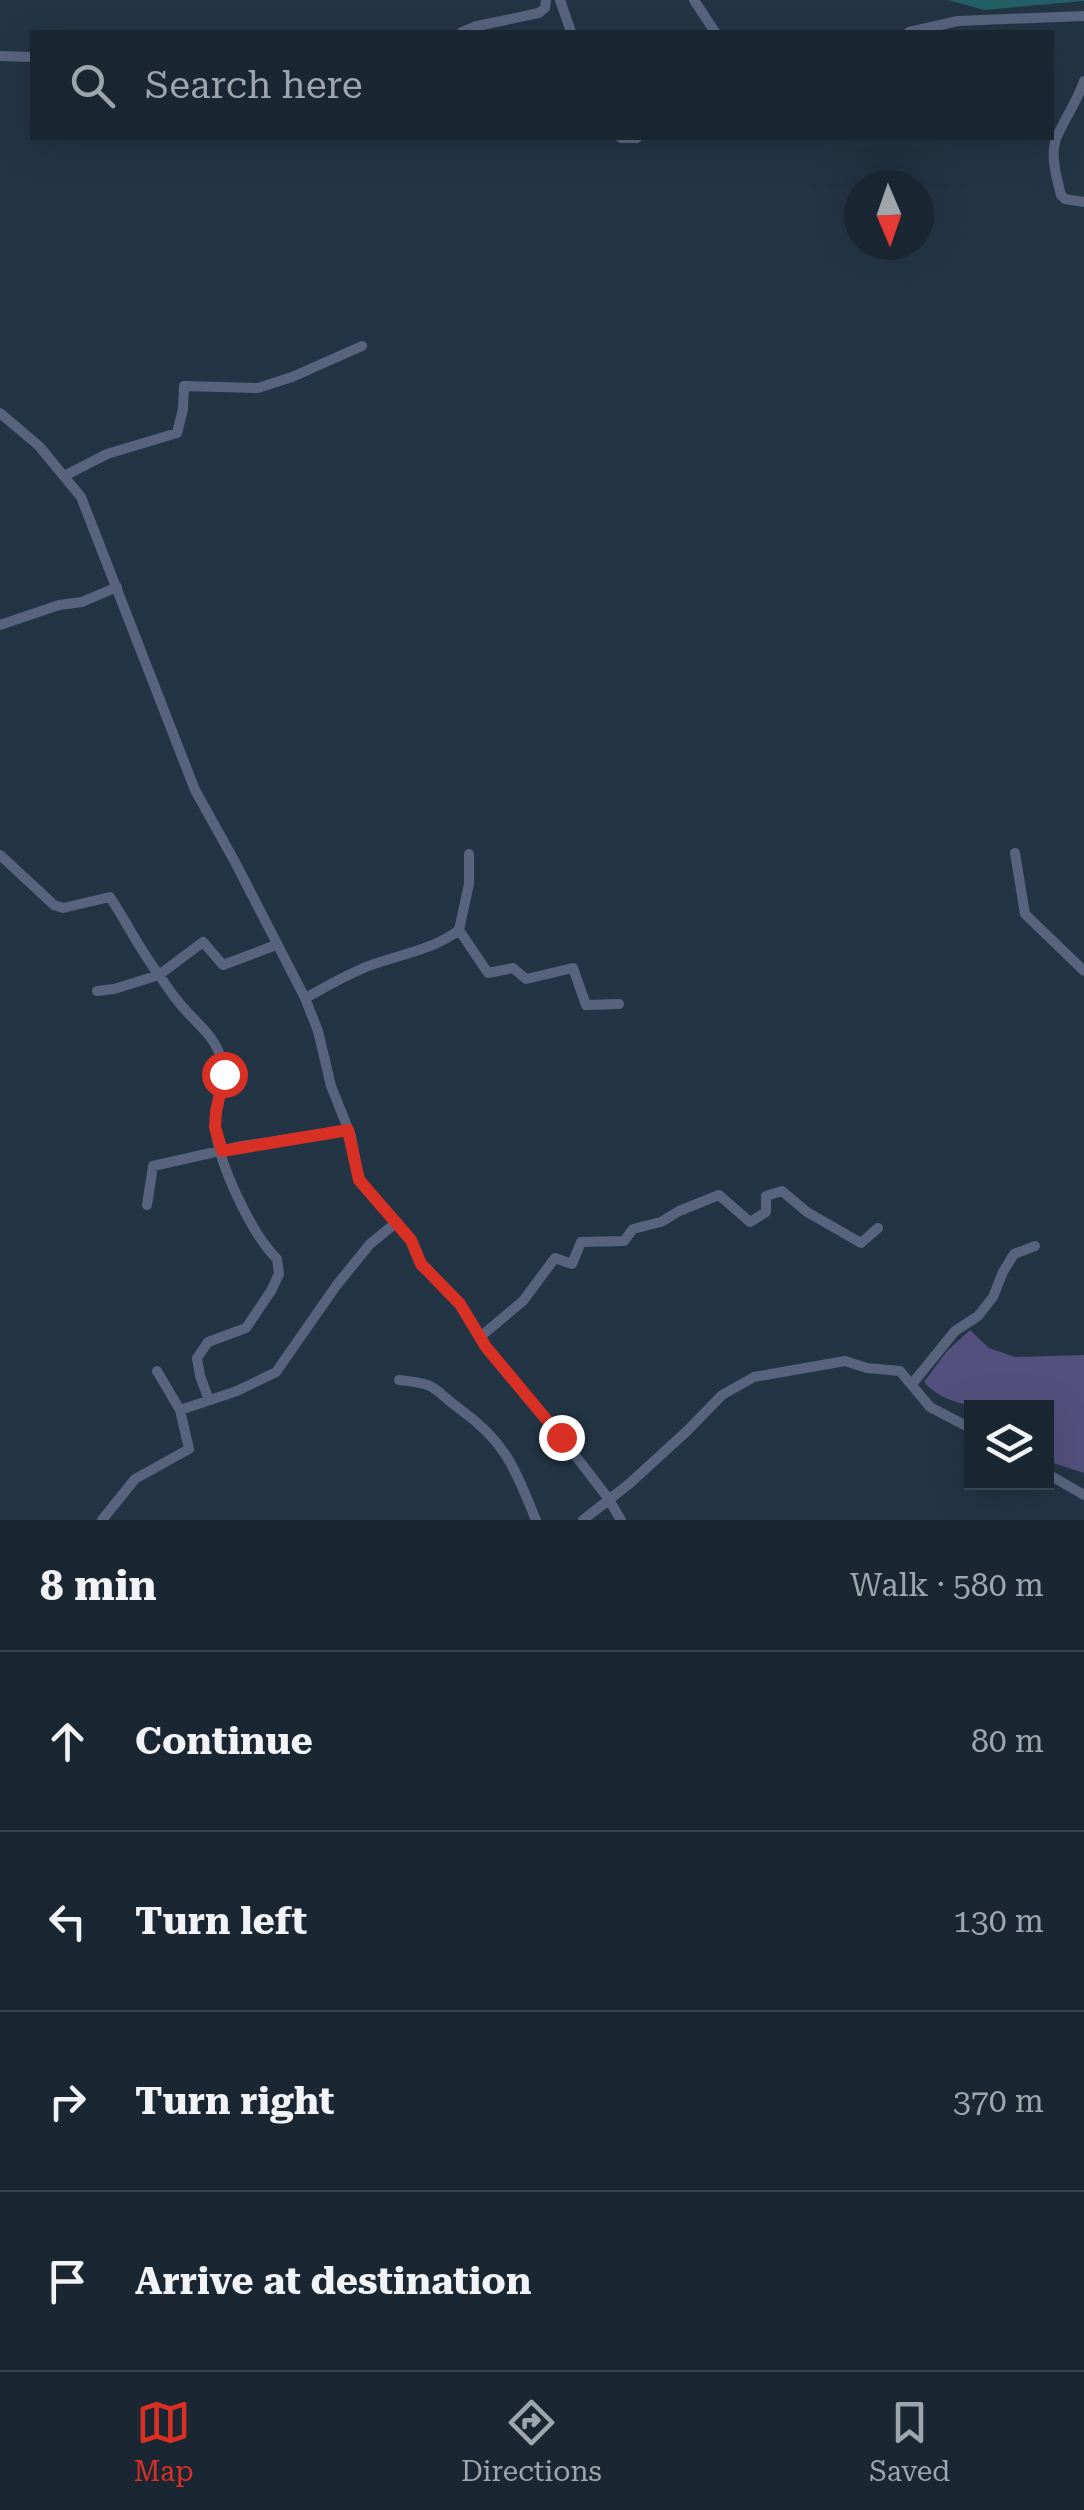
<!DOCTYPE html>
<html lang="en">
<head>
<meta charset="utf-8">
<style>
  :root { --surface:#1a2733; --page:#232f3b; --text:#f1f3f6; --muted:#9fa5ac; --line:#38444e; --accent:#d93025 }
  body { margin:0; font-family:"Roboto Serif",serif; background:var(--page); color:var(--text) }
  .controls { position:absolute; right:30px; bottom:30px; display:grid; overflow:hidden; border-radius:0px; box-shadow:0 10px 40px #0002 }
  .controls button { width:90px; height:90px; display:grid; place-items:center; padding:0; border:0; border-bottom:2px solid var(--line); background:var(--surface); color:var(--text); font:50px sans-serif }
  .compass { position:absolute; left:844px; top:170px; width:90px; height:90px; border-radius:50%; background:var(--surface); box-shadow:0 10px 40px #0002; rotate:178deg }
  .stop { position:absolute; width:30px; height:30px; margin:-22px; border:8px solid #d93025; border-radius:50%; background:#fff }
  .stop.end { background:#d93025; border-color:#fff; box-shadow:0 2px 10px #0008 }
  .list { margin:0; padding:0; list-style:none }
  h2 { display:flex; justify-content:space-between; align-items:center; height:130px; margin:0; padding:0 40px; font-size:42px }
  h2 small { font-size:32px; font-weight:400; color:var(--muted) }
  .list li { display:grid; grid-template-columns:65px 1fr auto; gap:30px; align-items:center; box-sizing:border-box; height:180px; padding:0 40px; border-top:2px solid var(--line) }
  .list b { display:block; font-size:38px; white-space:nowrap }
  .list em { font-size:32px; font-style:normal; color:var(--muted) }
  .icon { flex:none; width:55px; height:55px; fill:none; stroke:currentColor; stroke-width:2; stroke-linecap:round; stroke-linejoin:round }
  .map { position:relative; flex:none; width:1084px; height:1520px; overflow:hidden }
  .search { position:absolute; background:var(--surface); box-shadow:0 10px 40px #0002; left:30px; right:30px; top:30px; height:110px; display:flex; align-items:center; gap:25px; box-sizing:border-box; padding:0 35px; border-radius:0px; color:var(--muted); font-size:38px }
  .sheet { height:850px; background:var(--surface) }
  nav { display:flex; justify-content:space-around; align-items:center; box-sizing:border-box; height:140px; border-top:2px solid var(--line); background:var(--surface); font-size:28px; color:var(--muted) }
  nav a { display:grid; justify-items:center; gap:5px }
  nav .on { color:var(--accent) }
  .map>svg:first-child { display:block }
  .green { fill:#53507d }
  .water { fill:#255f66 }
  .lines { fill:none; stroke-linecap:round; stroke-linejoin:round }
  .minor { stroke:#58647e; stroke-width:10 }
  .route { stroke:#d93025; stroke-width:12 }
</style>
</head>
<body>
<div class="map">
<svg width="1084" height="1520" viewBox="0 0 1084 1520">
  <rect width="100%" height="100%" fill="#233444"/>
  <path class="green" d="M 970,1330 L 989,1348 L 1015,1357 L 1084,1355 L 1084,1473 L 1047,1461 L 1046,1408 C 1008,1408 952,1414 924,1382 L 947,1351 Z"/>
  <path class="water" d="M 948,0 L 1084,0 L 1084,1 L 984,10 Z"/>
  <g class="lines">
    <path class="minor" d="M 560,0 L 571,32
      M 694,0 L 715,32
      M 462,32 L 477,26 L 539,13 L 545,8 L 546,0
      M 909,32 L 958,21 L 1084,16
      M 0,56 L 32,57
      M 1084,81 C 1077,102 1064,119 1056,139 C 1050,156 1057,179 1061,195 L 1065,199 L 1084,202
      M 621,138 L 637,138
      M 0,413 L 39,446 L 81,497 L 195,790 L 235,862 L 305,998 L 318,1031 L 331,1086 L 351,1136 L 359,1180 L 411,1240 L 421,1264 L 460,1305 L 486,1347 L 561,1437 L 608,1498 L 621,1520
      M 64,476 L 107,454 L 177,433 L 183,409 L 184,386 L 258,388 L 292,377 L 362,346
      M 0,625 L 59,605 L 82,602 L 117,587
      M 1015,853 L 1025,914 L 1084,971
      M 0,855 L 54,905 L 63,908 L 110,897 C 127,923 140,950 159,975 L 203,942 L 223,965 L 276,945
      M 459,930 L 469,884 L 469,854
      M 97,991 L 114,989 L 159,975 C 165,983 170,992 177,1000 C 193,1022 214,1032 222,1061 C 228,1082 216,1100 215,1121 C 215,1158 251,1233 277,1259 L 279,1274 L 271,1291 L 246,1328 L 208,1342 L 197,1358 L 200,1376 L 209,1400
      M 305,998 C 328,986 352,971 377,963 C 406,953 434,949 459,930 L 488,973 L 513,968 L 526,979 L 573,968 L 586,1005 L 619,1004
      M 147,1205 L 153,1166 L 242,1146 L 348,1130
      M 480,1337 L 523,1301 L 555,1258 L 572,1264 L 581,1242 L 624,1241 L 633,1229 L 661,1222 L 679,1211 L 719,1195 L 750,1222 L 766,1212 L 766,1196 L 782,1191 L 807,1212 L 861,1243 L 878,1228
      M 157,1371 L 180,1410
      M 399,1380 C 440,1384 431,1388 461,1410 C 507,1443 515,1470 536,1520
      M 912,1384 L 955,1331 L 978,1316 L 993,1297 L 1003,1272 L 1014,1254 L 1035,1246
      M 1046,1473 L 1084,1495
      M 102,1520 L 135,1479 L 189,1449 L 180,1410 L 237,1391 L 276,1372 L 336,1286 L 370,1244 L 397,1222
      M 583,1520 L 629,1484 L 687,1431 L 722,1395 L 754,1377 L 845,1361 L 867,1368 L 900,1371 L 930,1407 L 972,1429"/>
  </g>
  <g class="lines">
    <path class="route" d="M 224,1074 L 216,1112 L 215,1127 L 222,1151 L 348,1130 L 359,1180 L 411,1240 L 421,1264 L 460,1304 L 486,1347 L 561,1437"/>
  </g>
</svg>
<div class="controls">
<button><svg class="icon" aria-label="layers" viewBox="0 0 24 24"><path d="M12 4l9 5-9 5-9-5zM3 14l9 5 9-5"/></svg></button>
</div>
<svg class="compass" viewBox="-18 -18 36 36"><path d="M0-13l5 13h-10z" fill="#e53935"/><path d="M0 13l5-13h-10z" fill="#9fa5ac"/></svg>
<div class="stop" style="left:224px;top:1074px"></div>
<div class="stop end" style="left:561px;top:1437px"></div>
<div class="search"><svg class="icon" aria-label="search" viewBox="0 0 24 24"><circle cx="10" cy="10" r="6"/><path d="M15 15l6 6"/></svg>Search here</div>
</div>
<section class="sheet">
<h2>8 min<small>Walk · 580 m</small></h2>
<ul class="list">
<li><svg class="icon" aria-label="ahead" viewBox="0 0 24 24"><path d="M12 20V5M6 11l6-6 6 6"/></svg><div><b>Continue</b></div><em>80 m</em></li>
<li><svg class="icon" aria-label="left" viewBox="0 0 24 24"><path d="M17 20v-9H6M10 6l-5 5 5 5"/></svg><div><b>Turn left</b></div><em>130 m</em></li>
<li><svg class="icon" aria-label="right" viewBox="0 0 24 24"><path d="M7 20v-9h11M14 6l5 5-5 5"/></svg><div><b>Turn right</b></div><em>370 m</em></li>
<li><svg class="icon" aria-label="arrive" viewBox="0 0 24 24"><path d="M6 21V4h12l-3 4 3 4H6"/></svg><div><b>Arrive at destination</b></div></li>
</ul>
</section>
<nav>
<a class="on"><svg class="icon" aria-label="map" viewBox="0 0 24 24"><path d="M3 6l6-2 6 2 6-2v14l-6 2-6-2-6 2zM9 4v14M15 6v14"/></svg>Map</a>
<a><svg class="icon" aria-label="directions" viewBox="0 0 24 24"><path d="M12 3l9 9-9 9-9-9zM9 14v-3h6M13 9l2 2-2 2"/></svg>Directions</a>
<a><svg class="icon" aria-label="saved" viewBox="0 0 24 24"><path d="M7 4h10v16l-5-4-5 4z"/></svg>Saved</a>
</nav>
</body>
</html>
